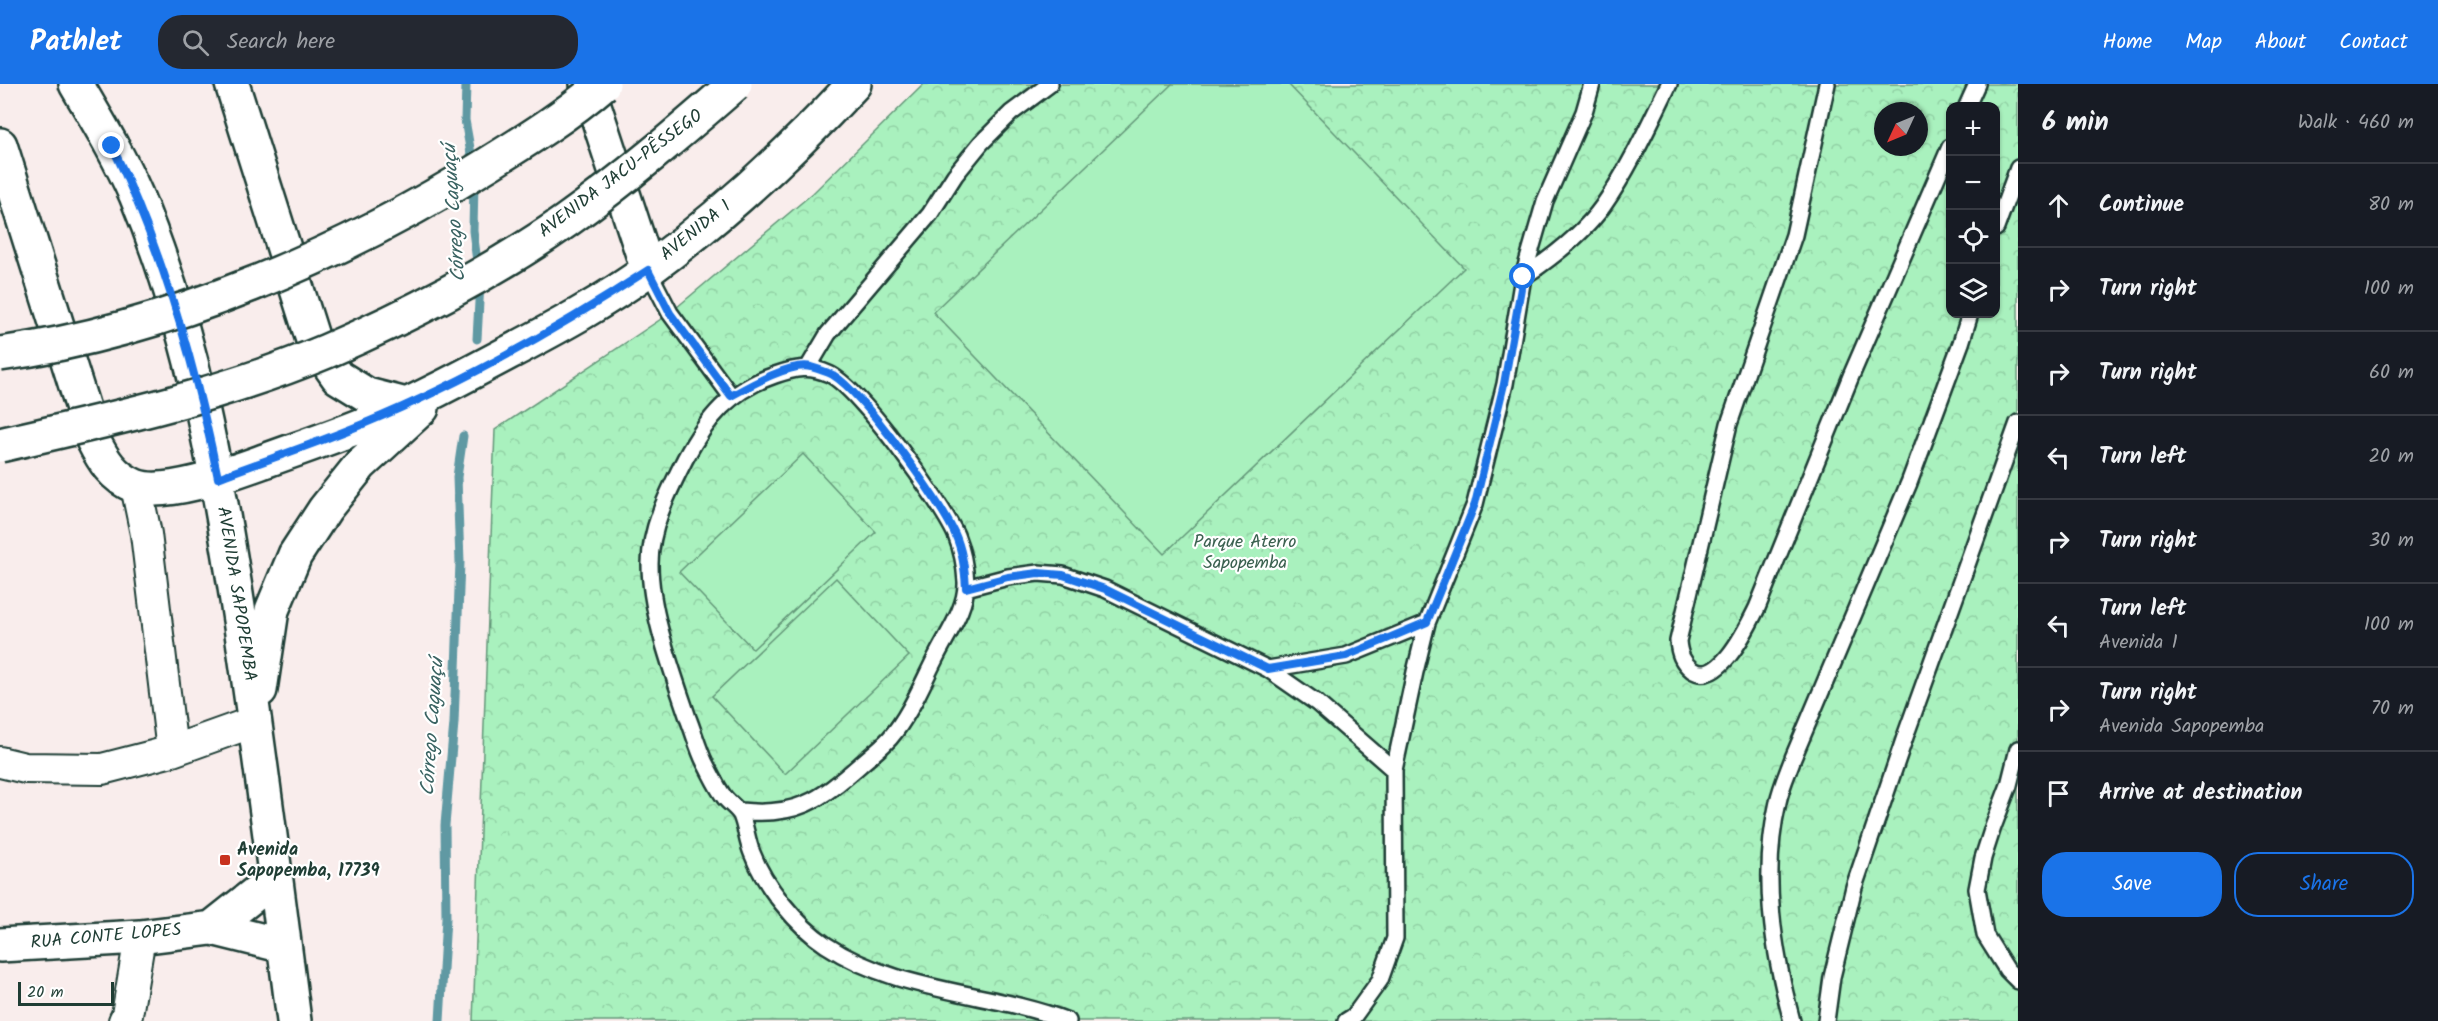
<!DOCTYPE html>
<html lang="en">
<head>
<meta charset="utf-8">
<style>
  :root { --surface:#171b24; --page:#242831; --text:#f1f3f6; --muted:#9ea1a6; --line:#363941; --accent:#1a73e8 }
  body { margin:0; font-family:Kalam,sans-serif; background:var(--page); color:var(--text) }
  .controls { position:absolute; right:18px; top:18px; display:grid; overflow:hidden; border-radius:12px; box-shadow:0 2px 4px #0004 }
  .controls button { width:54px; height:54px; display:grid; place-items:center; padding:0; border:0; border-bottom:2px solid var(--line); background:var(--surface); color:var(--text); font:30px sans-serif }
  .compass { position:absolute; left:1874px; top:18px; width:54px; height:54px; border-radius:50%; background:var(--surface); box-shadow:0 2px 4px #0004; rotate:226deg }
  .scale { position:absolute; left:18px; bottom:15px; width:96px; box-sizing:border-box; padding-left:6px; border:3px solid #1f3d34; border-top:0; font-size:16px; line-height:21px; white-space:nowrap; color:#1f3d34; -webkit-text-stroke:4px #fff; paint-order:stroke }
  .stop { position:absolute; width:18px; height:18px; margin:-14px; border:4px solid #1a73e8; border-radius:50%; background:#fff }
  .stop.end { background:#1a73e8; border-color:#fff; box-shadow:0 2px 6px #0008 }
  .list { margin:0; padding:0; list-style:none }
  h2 { display:flex; justify-content:space-between; align-items:center; height:78px; margin:0; padding:0 24px; font-size:26px }
  h2 small { font-size:20px; font-weight:400; color:var(--muted) }
  .list li { display:grid; grid-template-columns:39px 1fr auto; gap:18px; align-items:center; box-sizing:border-box; height:84px; padding:0 24px; border-top:2px solid var(--line) }
  .list b { display:block; font-size:22px; white-space:nowrap }
  .list p { margin:0; font-size:20px; white-space:nowrap; color:var(--muted) }
  .list em { font-size:20px; font-style:normal; color:var(--muted) }
  .actions { display:flex; gap:12px; padding:18px 24px }
  .actions a { flex:1; padding:14px 0; border:2px solid var(--accent); border-radius:24px; text-align:center; font-size:21px; color:var(--accent) }
  .actions .main { background:var(--accent); color:#fff }
  .icon { flex:none; width:33px; height:33px; fill:none; stroke:currentColor; stroke-width:2; stroke-linecap:round; stroke-linejoin:round }
  .map { position:relative; flex:none; width:2018px; height:937px; overflow:hidden }
  header { display:flex; align-items:center; gap:36px; box-sizing:border-box; height:84px; padding:0 30px; background:var(--accent); color:#fff }
  header strong { font-size:28px }
  nav { display:flex; gap:33px; margin-inline-start:auto; font-size:21px }
  .search { width:420px; height:54px; background:var(--page); display:flex; align-items:center; gap:15px; box-sizing:border-box; padding:0 21px; border-radius:24px; color:var(--muted); font-size:22px }
  main { display:flex }
  aside { flex:1; background:var(--surface) }
  .map>svg:first-child { display:block }
  .park { fill:url(#park-crowns); stroke:#649779; stroke-width:1.5; fill-rule:evenodd }
  .garden { fill:#a9f1be; stroke:#649779; stroke-width:1.5 }
  .lines { fill:none; stroke-linecap:round; stroke-linejoin:round }
  .stream { stroke:#6099a3; stroke-width:9 }
  .service-casing { stroke:#1f3d34; stroke-width:20 }
  .minor-casing { stroke:#1f3d34; stroke-width:34 }
  .tertiary-casing { stroke:#1f3d34; stroke-width:38 }
  .secondary-casing { stroke:#1f3d34; stroke-width:38 }
  .service { stroke:#fff; stroke-width:15 }
  .minor { stroke:#fff; stroke-width:30 }
  .tertiary { stroke:#fff; stroke-width:33 }
  .secondary { stroke:#fff; stroke-width:33 }
  .trunk-bridge-casing { stroke:#1f3d34; stroke-width:38; stroke-linecap:butt }
  .trunk-bridge { stroke:#fff; stroke-width:33 }
  .route { stroke:#1a73e8; stroke-width:8 }
  .poi-dot { fill:#c8321e; stroke:#fff; stroke-width:2 }
  .labels { text-anchor:middle; dominant-baseline:central; stroke-width:4.5; stroke-linejoin:round; paint-order:stroke }
  .street-label { font-size:18px; fill:#1f3d34; stroke:#fff }
  .park-label { font-size:18px; fill:#3b6150; stroke:#fff }
  .poi-label { font-size:18px; font-weight:bold; fill:#1f3d34; stroke:#fff; text-anchor:start }
  .water-label { font-size:20px; font-style:italic; fill:#3a6362; stroke:#fff }
</style>
</head>
<body>
<header>
<strong>Pathlet</strong>
<div class="search"><svg class="icon" aria-label="search" viewBox="0 0 24 24"><circle cx="10" cy="10" r="6"/><path d="M15 15l6 6"/></svg>Search here</div>
<nav><a>Home</a><a>Map</a><a>About</a><a>Contact</a></nav>
</header>
<main>
<div class="map">
<svg width="2018" height="937" viewBox="0 0 2018 937">
  <defs>
    <pattern id="park-crowns" width="20" height="18" patternUnits="userSpaceOnUse" patternTransform="scale(1.5)"><rect width="20" height="18" fill="#a9f1be"/><path d="M2 6a3 3 0 1 1 6 0M12 15a3 3 0 1 1 6 0" fill="none" stroke="#91d0a4"/></pattern>
  </defs>
  <rect width="100%" height="100%" fill="#f9edec"/>
  <filter id="ink" filterUnits="userSpaceOnUse"><feTurbulence type="fractalNoise" baseFrequency=".0167" numOctaves="2"/><feDisplacementMap in="SourceGraphic" scale="12" xChannelSelector="R" yChannelSelector="G"/><feConvolveMatrix kernelMatrix="1 2 1 2 8 2 1 2 1" color-interpolation-filters="sRGB"/></filter>
  <g filter="url(#ink)">
    <path class="park" d="M 924,0 L 2018,0 L 2018,937 L 473,937 L 495,346 L 670,229 L 813,109 ZM 1950,22 L 1996,22 L 1996,230 L 1950,230 ZM 1883,27 L 1919,27 L 1919,63 L 1883,63 Z"/>
    <path class="garden" d="M 1172,0 L 1288,0 L 1464,184 L 1164,470 L 933,228 Z
      M 803,370 L 876,448 L 753,565 L 679,488 Z
      M 836,494 L 909,572 L 785,690 L 712,612 Z"/>
    <g class="lines">
      <path class="stream" d="M 466,0 L 465,36 L 473,81
        M 474,98 L 473,147 L 478,185
        M 477,255 L 480,199
        M 440,937 L 446,834 L 445,741 L 454,639 L 460,478 L 457,393 L 463,352"/>
      <defs>
        <path id="service" d="M 1827,0 L 1794,151 L 1729,340 L 1678,557 C 1679,569 1682,578 1692,586 C 1719,604 1748,542 1757,524 L 1851,292 L 1950,63
          M 1967,22 L 1977,0
          M 1996,144 L 2018,84
          M 648,186 L 670,229 L 731,312
          M 1523,193 C 1550,175 1584,149 1603,122 C 1629,85 1649,41 1669,0
          M 809,282 L 828,250 L 930,130 L 955,91 L 981,59 L 1011,29 L 1050,0
          M 966,504 L 1008,493 L 1038,489 L 1063,491 L 1105,505 L 1268,585 L 1317,619 L 1394,686
          M 1268,585 L 1346,572 L 1427,539
          M 2018,665 L 2009,701 L 1993,743 L 1983,774 L 1977,805 L 1985,851 L 2007,886 L 2018,897
          M 740,727 C 796,733 819,717 860,681 C 870,672 881,664 890,654 C 910,631 923,598 937,571 C 948,549 967,523 966,498 C 965,481 962,466 956,451 C 941,418 860,304 829,290 C 810,281 795,284 775,291 C 730,306 707,334 685,375 C 669,407 650,443 650,480 C 650,528 673,589 688,634 C 694,649 698,665 705,679 C 711,690 717,704 725,714 C 730,720 737,724 741,731 C 746,743 747,757 752,769 C 764,801 797,842 826,861 C 898,909 989,907 1068,937
          M 1346,937 L 1354,932 L 1380,896 L 1395,854 L 1394,686 L 1415,588 L 1427,539 L 1475,420 L 1505,300 L 1523,193 L 1545,117 L 1584,28 L 1592,0
          M 1792,937 C 1773,867 1761,790 1778,718 C 1781,703 1788,688 1793,674 L 1909,399 L 1961,259 L 1970,230
          M 1826,937 L 1832,893 L 1854,803 L 1906,650 L 2018,339"/>
        <path id="minor" d="M 136,402 L 146,450 L 172,667
          M 0,678 L 25,684 L 102,685 L 172,667 L 256,637
          M 124,937 L 127,931 L 140,853"/>
        <path id="tertiary" d="M 212,844 L 275,794
          M 0,861 L 140,853 L 212,844 L 284,862"/>
        <path id="secondary" d="M 76,0 C 97,36 119,72 136,111 C 193,247 218,391 240,536 C 260,669 277,803 294,937
          M 232,0 L 314,259 L 338,293 L 367,311 L 406,321
          M 587,0 L 648,186
          M 0,61 L 93,356 C 103,376 113,393 135,402 C 166,414 236,387 267,376 C 300,364 333,353 365,340 C 414,319 461,294 508,269 C 556,244 604,218 648,186 C 723,131 791,68 854,0
          M 260,606 L 272,526 L 295,471 L 325,425 L 361,380 L 422,324"/>
      </defs>
      <use href="#service" class="service-casing"/>
      <use href="#minor" class="minor-casing"/>
      <use href="#tertiary" class="tertiary-casing"/>
      <use href="#secondary" class="secondary-casing"/>
      <use href="#service" class="service"/>
      <use href="#minor" class="minor"/>
      <use href="#tertiary" class="tertiary"/>
      <use href="#secondary" class="secondary"/>
      <defs>
        <path id="trunk-bridge" d="M 0,270 C 166,247 346,169 488,80 C 527,56 567,31 603,0
          M 0,361 C 110,336 222,311 327,267 C 406,233 495,187 566,137 C 625,95 680,48 735,0"/>
      </defs>
      <use href="#trunk-bridge" class="trunk-bridge-casing"/>
      <use href="#trunk-bridge" class="trunk-bridge"/>
    </g>
  </g>
  <g class="lines" filter="url(#ink)">
    <path class="route" d="M 112,62 C 163,167 195,280 218,394 C 266,376 315,360 363,340 C 463,299 558,245 648,186 L 670,229 L 731,312 C 749,302 791,278 811,283 C 818,285 827,288 833,291 C 863,309 940,417 955,450 C 963,468 965,485 966,504 L 1008,493 L 1038,489 L 1063,491 L 1105,505 L 1268,585 L 1346,572 L 1427,538 L 1475,420 L 1504,300 L 1523,193"/>
  </g>
  <rect class="poi-dot" x="219" y="770" width="12" height="12" rx="3"/>
  <g class="labels">
    <g class="street-label">
      <text transform="translate(621 90) rotate(-37)">AVENIDA JACU-PÊSSEGO</text>
      <text transform="translate(696 147) rotate(-39)">AVENIDA 1</text>
      <text transform="translate(236 510) rotate(81)">AVENIDA SAPOPEMBA</text>
      <text transform="translate(106 853) rotate(-5)">RUA CONTE LOPES</text>
    </g>
    <g class="park-label">
      <text x="1245" y="458">Parque Aterro<tspan x="1245" dy="21">Sapopemba</tspan></text>
    </g>
    <g class="poi-label">
      <text x="237" y="766">Avenida<tspan x="237" dy="21">Sapopemba, 17739</tspan></text>
    </g>
    <g class="water-label">
      <text transform="translate(455 129) rotate(-94)">Córrego Caguaçú</text>
      <text transform="translate(433 643) rotate(-86)">Córrego Caguaçú</text>
    </g>
  </g>
</svg>
<div class="controls">
<button>+</button>
<button>−</button>
<button><svg class="icon" aria-label="locate" viewBox="0 0 24 24"><circle cx="12" cy="12" r="6"/><path d="M12 2v4M12 18v4M2 12h4M18 12h4"/></svg></button>
<button><svg class="icon" aria-label="layers" viewBox="0 0 24 24"><path d="M12 4l9 5-9 5-9-5zM3 14l9 5 9-5"/></svg></button>
</div>
<svg class="compass" viewBox="-18 -18 36 36"><path d="M0-13l5 13h-10z" fill="#e53935"/><path d="M0 13l5-13h-10z" fill="#9ea1a6"/></svg>
<div class="scale">20 m</div>
<div class="stop" style="left:1523px;top:193px"></div>
<div class="stop end" style="left:112px;top:62px"></div>
</div>
<aside>
<h2>6 min<small>Walk · 460 m</small></h2>
<ul class="list">
<li><svg class="icon" aria-label="ahead" viewBox="0 0 24 24"><path d="M12 20V5M6 11l6-6 6 6"/></svg><div><b>Continue</b></div><em>80 m</em></li>
<li><svg class="icon" aria-label="right" viewBox="0 0 24 24"><path d="M7 20v-9h11M14 6l5 5-5 5"/></svg><div><b>Turn right</b></div><em>100 m</em></li>
<li><svg class="icon" aria-label="right" viewBox="0 0 24 24"><path d="M7 20v-9h11M14 6l5 5-5 5"/></svg><div><b>Turn right</b></div><em>60 m</em></li>
<li><svg class="icon" aria-label="left" viewBox="0 0 24 24"><path d="M17 20v-9H6M10 6l-5 5 5 5"/></svg><div><b>Turn left</b></div><em>20 m</em></li>
<li><svg class="icon" aria-label="right" viewBox="0 0 24 24"><path d="M7 20v-9h11M14 6l5 5-5 5"/></svg><div><b>Turn right</b></div><em>30 m</em></li>
<li><svg class="icon" aria-label="left" viewBox="0 0 24 24"><path d="M17 20v-9H6M10 6l-5 5 5 5"/></svg><div><b>Turn left</b><p>Avenida 1</p></div><em>100 m</em></li>
<li><svg class="icon" aria-label="right" viewBox="0 0 24 24"><path d="M7 20v-9h11M14 6l5 5-5 5"/></svg><div><b>Turn right</b><p>Avenida Sapopemba</p></div><em>70 m</em></li>
<li><svg class="icon" aria-label="arrive" viewBox="0 0 24 24"><path d="M6 21V4h12l-3 4 3 4H6"/></svg><div><b>Arrive at destination</b></div></li>
</ul>
<div class="actions"><a class="main">Save</a><a>Share</a></div>
</aside>
</main>
</body>
</html>
